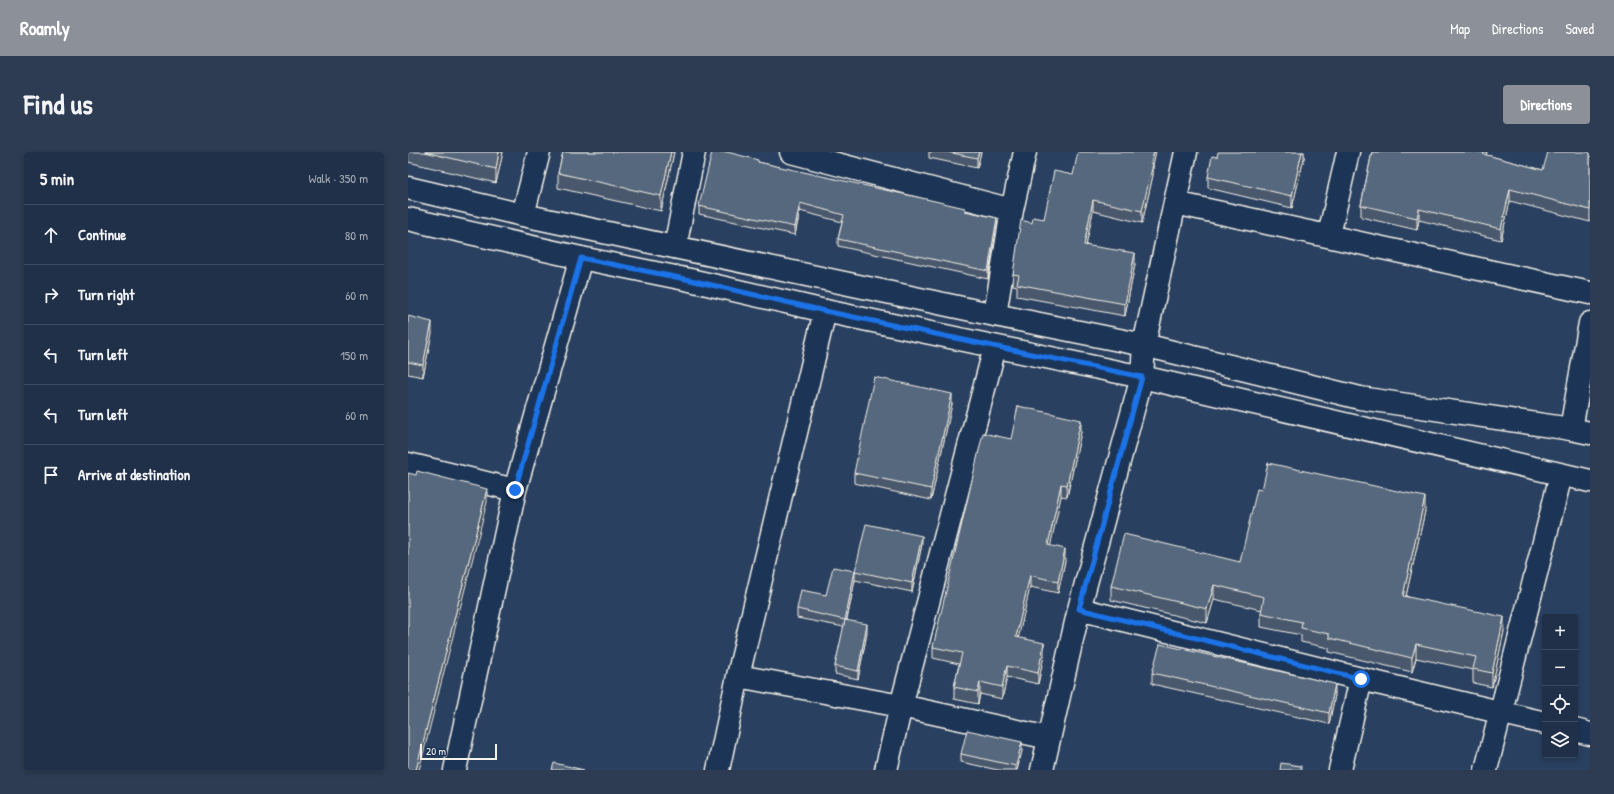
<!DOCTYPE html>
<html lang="en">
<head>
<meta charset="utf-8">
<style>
  :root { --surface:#203048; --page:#2d3c52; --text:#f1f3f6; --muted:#a2a9b4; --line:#3d4b60; --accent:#8c9099 }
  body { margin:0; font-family:"Patrick Hand",sans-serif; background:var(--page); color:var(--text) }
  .controls { position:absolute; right:12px; bottom:12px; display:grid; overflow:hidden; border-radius:4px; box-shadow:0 2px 6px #0003 }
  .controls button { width:36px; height:36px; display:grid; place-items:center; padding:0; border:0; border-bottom:1px solid var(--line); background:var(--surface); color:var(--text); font:20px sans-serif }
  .scale { position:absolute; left:12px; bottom:10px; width:77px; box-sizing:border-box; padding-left:4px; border:2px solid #f4f1e8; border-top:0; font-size:11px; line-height:14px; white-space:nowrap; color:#f4f1e8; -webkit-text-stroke:3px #1d3557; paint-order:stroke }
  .stop { position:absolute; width:12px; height:12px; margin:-9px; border:3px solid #1a73e8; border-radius:50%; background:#fff }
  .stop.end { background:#1a73e8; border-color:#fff; box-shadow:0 1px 4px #0008 }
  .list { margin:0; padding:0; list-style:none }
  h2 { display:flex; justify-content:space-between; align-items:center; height:52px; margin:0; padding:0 16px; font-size:17px }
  h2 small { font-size:13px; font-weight:400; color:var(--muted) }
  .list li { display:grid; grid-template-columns:26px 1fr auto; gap:12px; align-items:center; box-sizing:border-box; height:60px; padding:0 16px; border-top:1px solid var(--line) }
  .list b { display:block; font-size:15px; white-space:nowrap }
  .list em { font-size:13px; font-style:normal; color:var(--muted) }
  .icon { flex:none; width:22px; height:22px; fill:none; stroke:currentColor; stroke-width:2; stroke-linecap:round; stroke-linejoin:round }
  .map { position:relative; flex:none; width:1182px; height:618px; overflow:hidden; border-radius:4px }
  header { display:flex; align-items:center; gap:24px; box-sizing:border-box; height:56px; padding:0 20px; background:var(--accent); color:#fff }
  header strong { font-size:19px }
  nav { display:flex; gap:22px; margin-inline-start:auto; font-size:14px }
  .intro { display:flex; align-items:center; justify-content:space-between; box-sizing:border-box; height:96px; padding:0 24px }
  h1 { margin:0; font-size:28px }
  .button { padding:10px 18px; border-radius:4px; background:var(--accent); color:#fff; font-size:14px; font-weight:700 }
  main { display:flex; gap:24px; padding:0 24px }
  aside { flex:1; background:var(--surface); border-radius:4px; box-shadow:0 2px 6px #0003 }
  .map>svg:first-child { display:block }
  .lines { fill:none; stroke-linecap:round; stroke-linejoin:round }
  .minor-casing { stroke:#f4f1e8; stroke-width:25 }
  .tertiary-casing { stroke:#f4f1e8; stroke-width:25 }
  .minor { stroke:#1d3557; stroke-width:22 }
  .tertiary { stroke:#1d3557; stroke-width:22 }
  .wall { fill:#4a596c; stroke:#f4f1e8 }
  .shaded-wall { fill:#3c4858; stroke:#f4f1e8 }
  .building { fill:#56677d; stroke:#f4f1e8 }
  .route { stroke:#1a73e8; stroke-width:5 }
</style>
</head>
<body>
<header>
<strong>Roamly</strong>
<nav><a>Map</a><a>Directions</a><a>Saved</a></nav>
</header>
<div class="intro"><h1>Find us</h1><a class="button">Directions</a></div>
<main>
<aside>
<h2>5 min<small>Walk · 350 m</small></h2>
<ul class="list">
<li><svg class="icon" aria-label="ahead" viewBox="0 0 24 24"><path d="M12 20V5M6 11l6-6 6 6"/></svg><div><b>Continue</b></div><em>80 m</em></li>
<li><svg class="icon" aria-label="right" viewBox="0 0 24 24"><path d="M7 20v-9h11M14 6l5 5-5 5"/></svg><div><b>Turn right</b></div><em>60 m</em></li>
<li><svg class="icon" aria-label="left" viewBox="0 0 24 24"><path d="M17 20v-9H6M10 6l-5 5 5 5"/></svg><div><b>Turn left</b></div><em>150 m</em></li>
<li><svg class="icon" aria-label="left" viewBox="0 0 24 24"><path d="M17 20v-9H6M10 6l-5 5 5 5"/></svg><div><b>Turn left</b></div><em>60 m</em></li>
<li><svg class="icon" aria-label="arrive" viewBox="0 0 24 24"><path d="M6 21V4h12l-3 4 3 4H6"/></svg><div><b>Arrive at destination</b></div></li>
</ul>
</aside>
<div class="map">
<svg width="1182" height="618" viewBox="0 0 1182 618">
  <rect width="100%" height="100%" fill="#2a4060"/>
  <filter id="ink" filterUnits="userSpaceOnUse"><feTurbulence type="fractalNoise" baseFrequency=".025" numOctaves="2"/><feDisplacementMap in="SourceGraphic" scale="8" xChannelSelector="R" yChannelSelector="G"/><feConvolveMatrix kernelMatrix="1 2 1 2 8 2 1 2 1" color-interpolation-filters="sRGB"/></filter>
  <g filter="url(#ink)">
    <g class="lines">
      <defs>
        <path id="minor" d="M 383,0 L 604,58
          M 767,51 L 1182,141
          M 115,63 L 131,0
          M 921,83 L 940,0
          M 267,95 L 286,0
          M 587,163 L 604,58 L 617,0
          M 1163,277 L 1182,171
          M 0,312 L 107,338
          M 671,457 L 953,527 L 1137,571
          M 330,524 L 493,554 L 641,586
          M 1167,578 L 1182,582
          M 47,618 L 107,338 L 173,106
          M 310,618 L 330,524 L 417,159
          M 478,618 L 493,554 L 587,195
          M 634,618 L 671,457 L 734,225 L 736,193 L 778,0
          M 932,618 L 953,527
          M 1078,618 L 1153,323"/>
        <path id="tertiary" d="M 0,36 L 115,63 L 587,163 L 736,193 L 952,246 L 1163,277 L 1182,281
          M 0,67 L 173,106 L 282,128 L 417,159 L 734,225 L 1182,329"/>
      </defs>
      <use href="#minor" class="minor-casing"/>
      <use href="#tertiary" class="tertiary-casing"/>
      <use href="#minor" class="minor"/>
      <use href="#tertiary" class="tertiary"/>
    </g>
    <path class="wall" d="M 0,0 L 95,0 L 88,31 L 0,10 Z
      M 155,0 L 266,0 L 253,59 L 150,36 L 150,21 Z
      M 521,0 L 573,0 L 569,16 L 521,6 Z
      M 896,0 L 896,6 L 884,56 L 800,36 L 800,25 L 809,5 Z
      M 964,0 L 1079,0 L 1078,3 L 1135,18 L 1182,0 L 1182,70 L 1102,49 L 1093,88 L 1011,68 L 1009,78 L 953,65 L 953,53 Z
      M 350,10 L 557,59 L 589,74 L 580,127 L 430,94 L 430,87 L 434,70 L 392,59 L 387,83 L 291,62 L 291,54 Z
      M 745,13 L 745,23 L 734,71 L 685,59 L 678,93 L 727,112 L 717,164 L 609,144 L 609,134 L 605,133 L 605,122 L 624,71 L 636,67 L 665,23 Z
      M 0,164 L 24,181 L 15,225 L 0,222 Z
      M 544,252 L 523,348 L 446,331 L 446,321 Z
      M 673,280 L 659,345 L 653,344 L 642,394 L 657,409 L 650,441 L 622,435 L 610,485 L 636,503 L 630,532 L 599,525 L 594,547 L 572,542 L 570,552 L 546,547 L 546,535 L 551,512 L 525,506 L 525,495 L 603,287 Z
      M 854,338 L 1017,359 L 998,444 L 1096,479 L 1084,535 L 1065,531 L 1065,518 L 1008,506 L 1004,520 L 921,500 L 921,496 L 893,490 L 893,483 L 853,475 L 853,461 L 854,458 L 806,447 L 799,471 L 703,448 L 703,434 L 832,410 Z
      M 514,392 L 504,440 L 447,428 L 439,468 L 459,481 L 450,527 L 427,522 L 427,514 L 436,475 L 389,466 L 389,457 L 418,443 L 447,419 Z
      M 744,521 L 927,543 L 921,572 L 744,532 Z
      M 614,599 L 609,618 L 590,618 L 553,610 L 553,602 Z"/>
    <path class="shaded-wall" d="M 91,0 L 95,0 L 88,31 L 88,17 Z
      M 263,0 L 266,0 L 253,59 L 253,44 Z
      M 571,0 L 573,0 L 569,16 L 569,6 Z
      M 746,0 L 748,0 L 745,13 L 745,23 L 734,71 L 734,59 Z
      M 894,0 L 896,0 L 896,6 L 884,56 L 884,44 Z
      M 1076,0 L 1079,0 L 1075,14 L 1075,2 Z
      M 1102,37 L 1102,49 L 1093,88 L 1093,77 Z
      M 685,48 L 685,59 L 676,104 L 676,93 Z
      M 392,51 L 392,59 L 387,83 L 387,75 Z
      M 1011,57 L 1011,68 L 1009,78 L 1009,66 Z
      M 589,66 L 589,74 L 580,127 L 580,119 Z
      M 727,101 L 727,112 L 717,164 L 717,152 Z
      M 24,170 L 24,181 L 15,225 L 15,213 Z
      M 544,242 L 544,252 L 523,348 L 523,337 Z
      M 673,268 L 673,280 L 659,345 L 659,333 Z
      M 653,332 L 653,344 L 640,405 L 640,393 Z
      M 79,337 L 79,350 L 11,618 L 8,618 Z
      M 1017,345 L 1017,359 L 995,457 L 995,444 Z
      M 514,384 L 514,392 L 504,440 L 504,431 Z
      M 657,397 L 657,409 L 650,441 L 650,430 Z
      M 447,419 L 447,428 L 437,476 L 437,468 Z
      M 622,423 L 622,435 L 608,496 L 608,485 Z
      M 806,433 L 806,447 L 799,471 L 799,457 Z
      M 1096,465 L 1096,479 L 1084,535 L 1084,521 Z
      M 459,472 L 459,481 L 450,527 L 450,519 Z
      M 636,491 L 636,503 L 630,532 L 630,521 Z
      M 1008,492 L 1008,506 L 1004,520 L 1004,506 Z
      M 599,514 L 599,525 L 594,547 L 594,535 Z
      M 572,530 L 572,542 L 570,552 L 570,540 Z
      M 927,532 L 927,543 L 921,572 L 921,561 Z
      M 614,590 L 614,599 L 609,618 L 608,618 L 608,614 Z"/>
    <path class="building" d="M 17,0 L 91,0 L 88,17 Z
      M 155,0 L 263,0 L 253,44 L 150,21 Z
      M 304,0 L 319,0 L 350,8 L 350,10 L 518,47 L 557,56 L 557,59 L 589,66 L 580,119 L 430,87 L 436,63 L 392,51 L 387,75 L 291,54 Z
      M 539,0 L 571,0 L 569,6 Z
      M 670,0 L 746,0 L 743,11 L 745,12 L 734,59 L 685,48 L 676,93 L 727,101 L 717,152 L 609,132 L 611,123 L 605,122 L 613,68 L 624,71 L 625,65 L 636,67 L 646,19 L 665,23 Z
      M 810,0 L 894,0 L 884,44 L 800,25 L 804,4 L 809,5 Z
      M 964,0 L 1076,0 L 1075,2 L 1135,18 L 1140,0 L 1182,0 L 1182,58 L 1102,37 L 1093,77 L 1011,57 L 1009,66 L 953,53 Z
      M 0,164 L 24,170 L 15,213 L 0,210 Z
      M 466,225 L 544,242 L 523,337 L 446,321 Z
      M 610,254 L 673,268 L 659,333 L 653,332 L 640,393 L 657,397 L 650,430 L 622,423 L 608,485 L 636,491 L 630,521 L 599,514 L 594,535 L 572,530 L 570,540 L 546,535 L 554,501 L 525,495 L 575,281 L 603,287 Z
      M 860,311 L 1017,345 L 995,444 L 1096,465 L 1084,521 L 1065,517 L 1068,505 L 1008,492 L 1004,506 L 921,486 L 921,482 L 893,476 L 894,470 L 853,461 L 856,445 L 806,433 L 799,457 L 703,434 L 716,382 L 832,410 L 849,337 L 854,338 Z
      M 9,319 L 79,337 L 8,618 L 0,618 L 0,321 L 8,323 Z
      M 458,372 L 514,384 L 504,431 L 447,419 Z
      M 425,415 L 447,419 L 437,468 L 389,457 L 393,438 L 418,443 Z
      M 437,468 L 459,472 L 450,519 L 427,514 Z
      M 752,492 L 927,532 L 921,561 L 744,521 Z
      M 559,578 L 614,590 L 608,614 L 553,602 Z
      M 146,611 L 176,618 L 144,618 Z
      M 873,611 L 893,614 L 893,618 L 872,618 Z"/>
  </g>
  <g class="lines" filter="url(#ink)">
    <path class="route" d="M 107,338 L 173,106 L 282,128 L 417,159 L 734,225 L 671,457 L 953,527"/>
  </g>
</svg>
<div class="controls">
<button>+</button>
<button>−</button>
<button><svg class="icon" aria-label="locate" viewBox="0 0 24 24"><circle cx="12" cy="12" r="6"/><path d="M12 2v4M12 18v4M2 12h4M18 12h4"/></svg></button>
<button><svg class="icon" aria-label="layers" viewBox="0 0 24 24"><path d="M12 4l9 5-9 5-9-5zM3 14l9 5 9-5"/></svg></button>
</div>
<div class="scale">20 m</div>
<div class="stop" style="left:953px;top:527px"></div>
<div class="stop end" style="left:107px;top:338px"></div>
</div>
</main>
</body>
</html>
